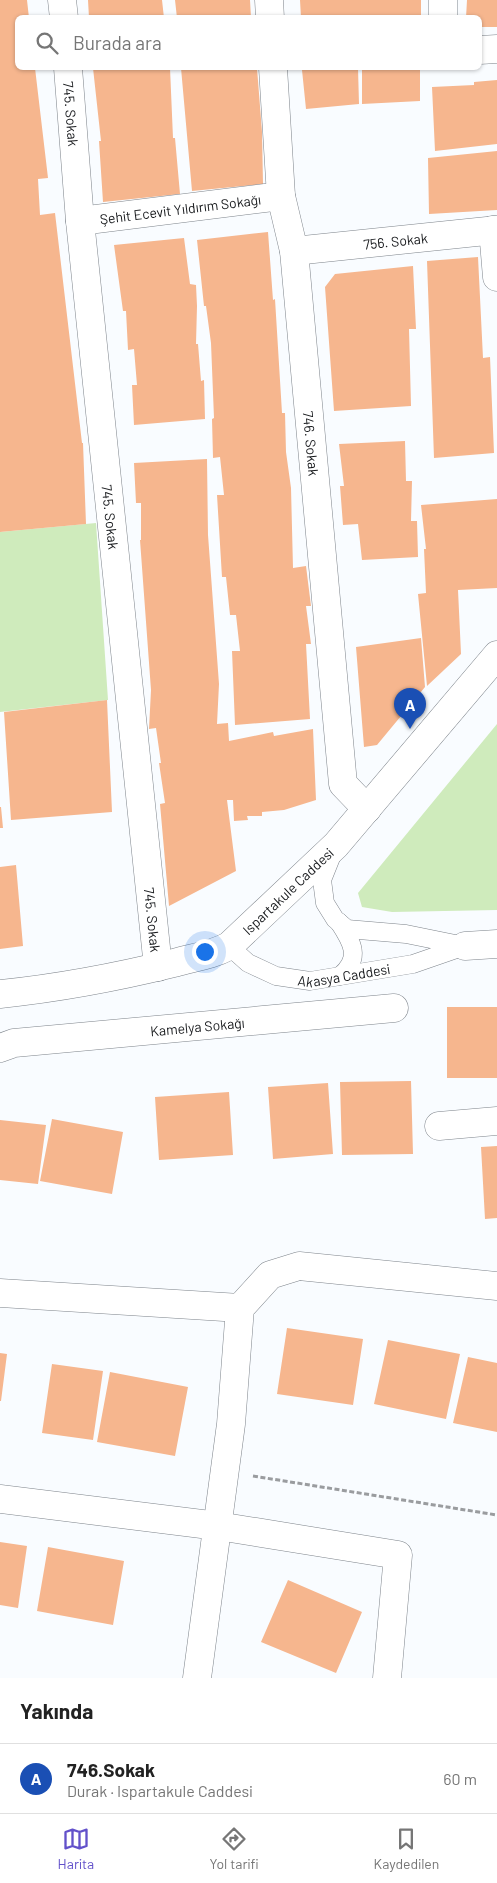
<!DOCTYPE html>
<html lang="tr">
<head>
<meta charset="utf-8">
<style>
  :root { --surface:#fff; --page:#f6f6f6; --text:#222; --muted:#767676; --line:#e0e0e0; --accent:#6251ca }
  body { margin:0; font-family:Barlow,sans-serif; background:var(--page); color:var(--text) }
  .you { position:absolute; left:204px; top:951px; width:18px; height:18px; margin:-12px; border:4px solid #fff; border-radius:50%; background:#1a73e8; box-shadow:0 0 0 8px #1a73e833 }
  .badge { display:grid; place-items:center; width:32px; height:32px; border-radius:50%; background:var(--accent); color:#fff; font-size:16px; font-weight:700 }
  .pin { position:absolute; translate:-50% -41px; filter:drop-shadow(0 1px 2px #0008) }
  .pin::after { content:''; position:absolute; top:26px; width:18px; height:15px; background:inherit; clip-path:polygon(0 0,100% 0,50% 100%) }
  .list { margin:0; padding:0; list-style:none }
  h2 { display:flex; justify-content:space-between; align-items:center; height:65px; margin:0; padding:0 20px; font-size:21px }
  h2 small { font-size:16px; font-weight:400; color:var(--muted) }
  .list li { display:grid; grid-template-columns:32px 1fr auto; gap:15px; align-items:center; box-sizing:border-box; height:70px; padding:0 20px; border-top:1px solid var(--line) }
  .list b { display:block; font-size:19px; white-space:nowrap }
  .list p { margin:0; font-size:16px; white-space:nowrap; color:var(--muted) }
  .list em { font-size:16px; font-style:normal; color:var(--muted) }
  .icon { flex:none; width:28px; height:28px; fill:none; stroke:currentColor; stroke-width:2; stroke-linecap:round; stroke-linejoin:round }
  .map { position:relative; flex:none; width:497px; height:1678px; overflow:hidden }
  .search { position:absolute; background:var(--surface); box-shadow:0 1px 4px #0004; left:15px; right:15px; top:15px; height:55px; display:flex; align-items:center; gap:12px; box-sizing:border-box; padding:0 18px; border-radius:8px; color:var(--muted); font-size:19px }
  .sheet { height:135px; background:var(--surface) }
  nav { display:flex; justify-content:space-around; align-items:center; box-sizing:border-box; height:70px; border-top:1px solid var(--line); background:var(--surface); font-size:14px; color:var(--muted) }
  nav a { display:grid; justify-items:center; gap:2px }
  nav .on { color:var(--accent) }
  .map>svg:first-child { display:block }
  .green { fill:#cfebbc }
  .building { fill:#f6b68e }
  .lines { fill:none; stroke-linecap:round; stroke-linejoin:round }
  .lane-casing { stroke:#7e848b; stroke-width:19 }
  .street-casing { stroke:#7e848b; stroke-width:29 }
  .secondary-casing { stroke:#7e848b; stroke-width:29 }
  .path { stroke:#9a9c9f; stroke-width:3; stroke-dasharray:5 2.5; stroke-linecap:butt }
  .lane { stroke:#fff; stroke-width:18 }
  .street { stroke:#fff; stroke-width:28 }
  .secondary { stroke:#fff; stroke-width:28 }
  .labels { text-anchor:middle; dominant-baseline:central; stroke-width:5; stroke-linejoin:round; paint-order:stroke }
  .street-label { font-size:14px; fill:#17191c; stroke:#fff }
</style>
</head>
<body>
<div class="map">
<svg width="497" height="1678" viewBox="0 0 497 1678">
  <rect width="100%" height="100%" fill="#f9fcff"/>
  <path class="green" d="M 96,523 L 108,700 L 0,712 L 0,532 Z
    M 497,724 L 497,910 L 392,912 L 362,907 L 358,893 Z"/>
  <path class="building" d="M 0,0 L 27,0 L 29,18 L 18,18 L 18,68 L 35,68 L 48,178 L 38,179 L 40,215 L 55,213 L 82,443 L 83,443 L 86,524 L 0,532 Z
    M 88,0 L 162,0 L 164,18 L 89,18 Z
    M 175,0 L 250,0 L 251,18 L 177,18 Z
    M 300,0 L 421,0 L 421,18 L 301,18 Z
    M 467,0 L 497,0 L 497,27 L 480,27 L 480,18 L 466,18 Z
    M 93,68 L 170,68 L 173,138 L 175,138 L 180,194 L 103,202 L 99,141 L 101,141 Z
    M 181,68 L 257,68 L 262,132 L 263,184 L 192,191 Z
    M 304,68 L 358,68 L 359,104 L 306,109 L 302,70 L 304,70 Z
    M 362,68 L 420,68 L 420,101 L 362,104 Z
    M 497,80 L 497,144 L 435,151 L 432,87 L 474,85 L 474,82 Z
    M 497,151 L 497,210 L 429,214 L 428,158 Z
    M 268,232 L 273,300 L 275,299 L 282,413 L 285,413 L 286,452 L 291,488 L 293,568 L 306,566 L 311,606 L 306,606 L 311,644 L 306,644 L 310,719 L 235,725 L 232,651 L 240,651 L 236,615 L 230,615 L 226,577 L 222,577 L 217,495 L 224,495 L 220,457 L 213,458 L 212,419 L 214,418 L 211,343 L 206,306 L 204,306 L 197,240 Z
    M 184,238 L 190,284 L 196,285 L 197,306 L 196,344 L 198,344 L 201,381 L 204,380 L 205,419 L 134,425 L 132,385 L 137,385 L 134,349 L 128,350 L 126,311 L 123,311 L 114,245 Z
    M 478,257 L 483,358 L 490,357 L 494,453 L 434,458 L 427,261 Z
    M 413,266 L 416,329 L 409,329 L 411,406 L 334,411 L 325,287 L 335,274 Z
    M 405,441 L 406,481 L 412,481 L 411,521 L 417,521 L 418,557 L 362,560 L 358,524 L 343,525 L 340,486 L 344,486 L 339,444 Z
    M 207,459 L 208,535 L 219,684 L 217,724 L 228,723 L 229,741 L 273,732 L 274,736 L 313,729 L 316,800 L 284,810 L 262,812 L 262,816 L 247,816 L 248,820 L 234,821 L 233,800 L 227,800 L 236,871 L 169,906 L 160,804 L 165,803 L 159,763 L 161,763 L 156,728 L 149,729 L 151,690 L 140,540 L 141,540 L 141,503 L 136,503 L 134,463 Z
    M 497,499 L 497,588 L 458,590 L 461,654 L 427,686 L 418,594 L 426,593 L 424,549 L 426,549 L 421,505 Z
    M 421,638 L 425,687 L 377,745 L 364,747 L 356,647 Z
    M 107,700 L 112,812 L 11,820 L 4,712 Z
    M 0,807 L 1,807 L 3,828 L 0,828 Z
    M 16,865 L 23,946 L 0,949 L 0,867 Z
    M 447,1007 L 497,1007 L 497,1078 L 447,1078 Z
    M 411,1081 L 413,1154 L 342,1155 L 340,1082 Z
    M 328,1083 L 333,1154 L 273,1159 L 268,1087 Z
    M 229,1092 L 233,1155 L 159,1160 L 155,1097 Z
    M 52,1119 L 123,1132 L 112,1194 L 40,1181 Z
    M 0,1120 L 46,1125 L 38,1184 L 0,1180 Z
    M 497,1146 L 497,1218 L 485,1219 L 481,1147 Z
    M 287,1328 L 363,1339 L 353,1405 L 277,1394 Z
    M 388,1340 L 460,1354 L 446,1419 L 374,1404 Z
    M 0,1353 L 7,1354 L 1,1401 L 0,1401 Z
    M 468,1357 L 497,1363 L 497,1432 L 453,1423 Z
    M 52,1364 L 103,1371 L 93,1440 L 42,1433 Z
    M 110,1372 L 188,1387 L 175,1456 L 97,1442 Z
    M 0,1542 L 27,1546 L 18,1608 L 0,1605 Z
    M 48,1547 L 124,1561 L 113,1625 L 37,1611 Z
    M 288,1580 L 362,1612 L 336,1673 L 261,1642 Z"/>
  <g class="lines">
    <defs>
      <g id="lane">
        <path d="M 339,922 C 352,942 362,958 340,976"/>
        <path id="s1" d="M 229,946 L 248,963 L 276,976 L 310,981 L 413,964 L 465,946 L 406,934 L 347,929 L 335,919 L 325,903 L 322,880 L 332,855"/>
      </g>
      <g id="street">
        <path d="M 62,0 L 64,18"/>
        <path d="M 269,0 L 270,18"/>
        <path d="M 443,0 L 443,18"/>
        <path d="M 480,50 L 497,49"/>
        <path id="s2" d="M 68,68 L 80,221 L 158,967"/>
        <path id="s3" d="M 273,68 L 281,196 L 294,251 L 343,784 L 367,809"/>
        <path id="s4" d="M 80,221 L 281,196"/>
        <path d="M 493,230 L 497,277"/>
        <path id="s5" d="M 294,251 L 497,230"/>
        <path d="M 465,946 L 497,944"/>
        <path id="s6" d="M 0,1048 L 14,1043 L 394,1008"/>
        <path d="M 439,1126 L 497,1121"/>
        <path d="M 0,1293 L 240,1308"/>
        <path d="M 0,1499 L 218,1526 L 398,1555 L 387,1678"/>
        <path d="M 197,1678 L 231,1424 L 240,1308 L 270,1275 L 299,1266 L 497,1286"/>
      </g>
      <g id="secondary">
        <path id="s7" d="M 0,994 C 59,988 117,977 174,963 C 195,957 210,956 229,946 L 336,845 L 497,655"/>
      </g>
    </defs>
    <use href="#lane" class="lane-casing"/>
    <use href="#street" class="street-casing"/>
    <use href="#secondary" class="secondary-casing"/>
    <path class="path" d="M 253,1476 L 497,1515"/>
    <use href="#lane" class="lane"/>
    <use href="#street" class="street"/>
    <use href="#secondary" class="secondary"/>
  </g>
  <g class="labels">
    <g class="street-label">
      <text stroke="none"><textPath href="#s2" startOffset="46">745. Sokak</textPath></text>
      <text stroke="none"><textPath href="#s4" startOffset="101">Şehit Ecevit Yıldırım Sokağı</textPath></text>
      <text stroke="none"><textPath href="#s5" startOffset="102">756. Sokak</textPath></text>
      <text stroke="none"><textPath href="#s3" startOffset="378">746. Sokak</textPath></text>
      <text stroke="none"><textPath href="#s2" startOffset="451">745. Sokak</textPath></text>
      <text stroke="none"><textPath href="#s7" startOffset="315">Ispartakule Caddesi</textPath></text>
      <text stroke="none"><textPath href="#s2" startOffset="856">745. Sokak</textPath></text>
      <text stroke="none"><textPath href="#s1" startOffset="125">Akasya Caddesi</textPath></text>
      <text stroke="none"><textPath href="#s6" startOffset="199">Kamelya Sokağı</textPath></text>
    </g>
  </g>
</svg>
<div class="you"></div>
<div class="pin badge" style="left:410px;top:729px;background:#1a4fb4">A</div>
<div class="search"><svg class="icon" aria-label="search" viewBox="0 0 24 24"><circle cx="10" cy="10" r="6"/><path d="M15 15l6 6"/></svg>Burada ara</div>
</div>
<section class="sheet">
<h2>Yakında<small></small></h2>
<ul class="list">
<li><span class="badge" style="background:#1a4fb4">A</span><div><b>746.Sokak</b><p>Durak · Ispartakule Caddesi</p></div><em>60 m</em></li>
</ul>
</section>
<nav>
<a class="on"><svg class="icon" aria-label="map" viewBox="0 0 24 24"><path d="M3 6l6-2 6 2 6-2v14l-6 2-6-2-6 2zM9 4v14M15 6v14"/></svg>Harita</a>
<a><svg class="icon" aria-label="directions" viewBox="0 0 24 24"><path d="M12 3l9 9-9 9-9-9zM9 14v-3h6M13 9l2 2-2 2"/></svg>Yol tarifi</a>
<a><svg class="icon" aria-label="saved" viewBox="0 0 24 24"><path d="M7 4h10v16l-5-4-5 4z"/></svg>Kaydedilen</a>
</nav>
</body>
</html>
